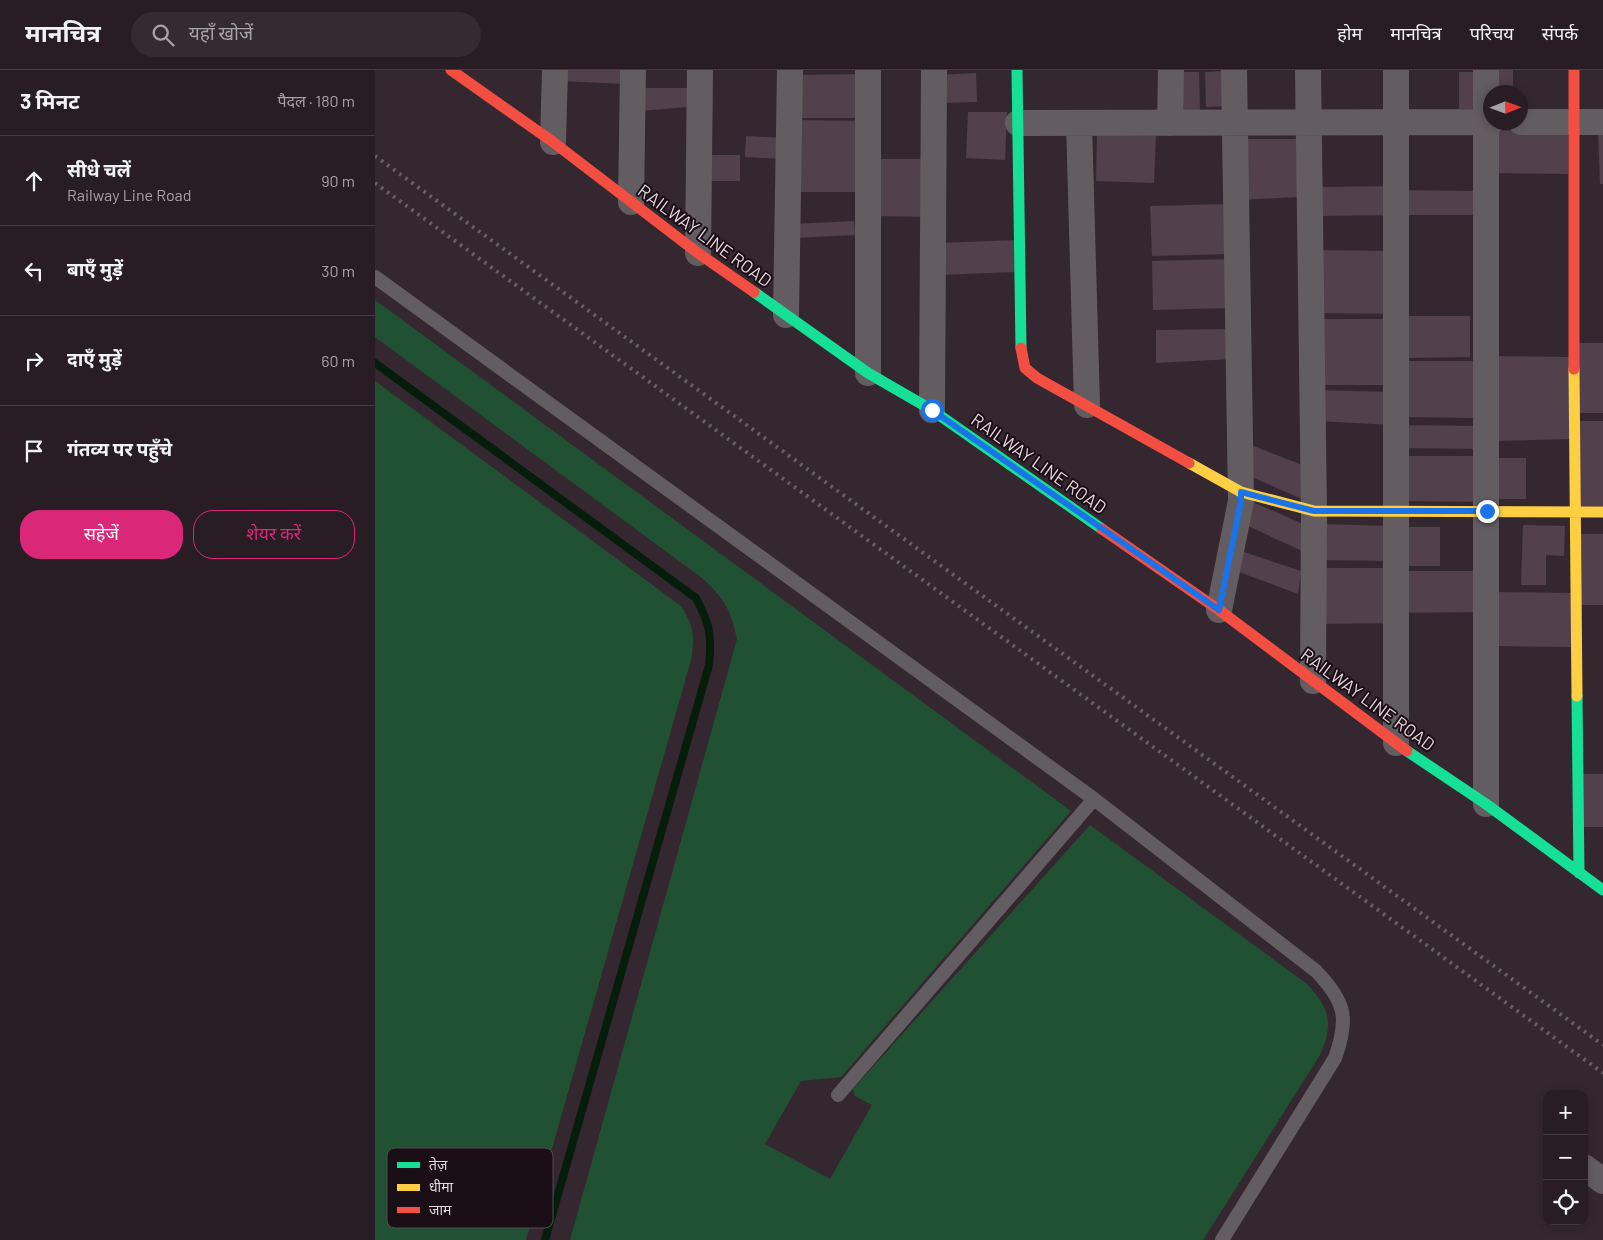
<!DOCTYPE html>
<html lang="hi">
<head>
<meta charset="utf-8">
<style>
  :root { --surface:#281d24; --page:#342a31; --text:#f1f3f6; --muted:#a5a2a6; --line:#443b41; --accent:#db2777 }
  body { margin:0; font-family:Barlow,"Noto Sans Devanagari",sans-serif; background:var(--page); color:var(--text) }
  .controls { position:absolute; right:15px; bottom:15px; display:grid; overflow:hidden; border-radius:10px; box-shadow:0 2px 8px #0003 }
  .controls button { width:45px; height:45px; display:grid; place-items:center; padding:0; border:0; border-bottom:1px solid var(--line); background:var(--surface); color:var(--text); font:25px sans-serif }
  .compass { position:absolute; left:1108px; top:15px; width:45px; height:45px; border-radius:50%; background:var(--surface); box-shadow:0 2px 8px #0003; rotate:89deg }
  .stop { position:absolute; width:15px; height:15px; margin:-11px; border:4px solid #1a73e8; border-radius:50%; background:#fff }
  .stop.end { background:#1a73e8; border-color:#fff; box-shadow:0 1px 5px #0008 }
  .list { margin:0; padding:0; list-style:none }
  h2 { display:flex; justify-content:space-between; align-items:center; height:65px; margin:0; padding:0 20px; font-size:21px }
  h2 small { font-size:16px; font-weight:400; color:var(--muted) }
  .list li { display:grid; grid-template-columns:32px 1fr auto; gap:15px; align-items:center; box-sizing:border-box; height:90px; padding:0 20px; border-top:1px solid var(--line) }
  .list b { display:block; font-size:19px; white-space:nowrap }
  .list p { margin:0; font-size:16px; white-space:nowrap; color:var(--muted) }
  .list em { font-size:16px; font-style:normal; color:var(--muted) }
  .actions { display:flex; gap:10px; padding:15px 20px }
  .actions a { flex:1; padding:11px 0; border:1px solid var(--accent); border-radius:20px; text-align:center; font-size:18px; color:var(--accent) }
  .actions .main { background:var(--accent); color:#fff }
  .icon { flex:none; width:28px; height:28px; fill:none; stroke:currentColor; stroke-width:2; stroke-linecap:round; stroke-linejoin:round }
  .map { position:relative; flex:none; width:1228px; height:1170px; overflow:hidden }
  header { display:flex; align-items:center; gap:30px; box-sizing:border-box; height:70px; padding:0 25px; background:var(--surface); border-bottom:1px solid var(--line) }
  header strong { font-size:24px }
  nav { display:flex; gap:28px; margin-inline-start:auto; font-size:18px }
  .search { width:350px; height:45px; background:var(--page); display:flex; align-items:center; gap:12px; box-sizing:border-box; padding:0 18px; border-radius:28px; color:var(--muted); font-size:19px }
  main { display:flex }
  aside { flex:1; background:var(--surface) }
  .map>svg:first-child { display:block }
  .green { fill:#215133 }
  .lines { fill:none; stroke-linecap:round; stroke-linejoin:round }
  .stream { stroke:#051d0b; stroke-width:8 }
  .building { fill:#52404c }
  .lane { stroke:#635d61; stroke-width:14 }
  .street { stroke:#635d61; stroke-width:26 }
  .fast { stroke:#16e098; stroke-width:11 }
  .slow { stroke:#ffcf43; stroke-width:11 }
  .jam { stroke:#f24e42; stroke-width:11 }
  .rail { stroke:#666064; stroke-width:4; stroke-dasharray:2.5 5; stroke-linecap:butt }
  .route { stroke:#1a73e8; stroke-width:6 }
  .labels { text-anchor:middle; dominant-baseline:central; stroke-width:4; stroke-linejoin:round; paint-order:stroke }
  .street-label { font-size:18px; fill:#e6d4de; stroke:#1a0f16 }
  .key { fill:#1a0f16; stroke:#574a52; stroke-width:1 }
  .key-label { font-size:14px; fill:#e6d4de }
</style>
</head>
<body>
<header>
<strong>मानचित्र</strong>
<div class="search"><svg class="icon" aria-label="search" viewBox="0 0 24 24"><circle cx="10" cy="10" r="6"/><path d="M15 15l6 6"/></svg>यहाँ खोजें</div>
<nav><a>होम</a><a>मानचित्र</a><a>परिचय</a><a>संपर्क</a></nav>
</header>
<main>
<aside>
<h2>3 मिनट<small>पैदल · 180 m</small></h2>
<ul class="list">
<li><svg class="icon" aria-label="ahead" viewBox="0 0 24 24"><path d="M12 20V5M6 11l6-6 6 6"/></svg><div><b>सीधे चलें</b><p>Railway Line Road</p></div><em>90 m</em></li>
<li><svg class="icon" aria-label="left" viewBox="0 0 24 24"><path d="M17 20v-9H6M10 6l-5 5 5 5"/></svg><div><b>बाएँ मुड़ें</b></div><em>30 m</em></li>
<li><svg class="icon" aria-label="right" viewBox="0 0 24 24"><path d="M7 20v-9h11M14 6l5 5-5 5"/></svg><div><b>दाएँ मुड़ें</b></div><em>60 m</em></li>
<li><svg class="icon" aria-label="arrive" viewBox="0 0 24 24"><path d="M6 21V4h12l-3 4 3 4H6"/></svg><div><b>गंतव्य पर पहुँचे</b></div></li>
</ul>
<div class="actions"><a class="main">सहेजें</a><a>शेयर करें</a></div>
</aside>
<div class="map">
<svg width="1228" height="1170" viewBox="0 0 1228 1170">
  <rect width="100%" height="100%" fill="#352730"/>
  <path class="green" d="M 0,230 L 696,741 L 466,1007 L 426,1011 L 390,1074 L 455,1109 L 497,1035 L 480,1026 L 478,1019 L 715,755 L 932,914 C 955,939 959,953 945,985 L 828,1170 L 195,1170 L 362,569 C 356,540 349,528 327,508 L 0,267 Z
    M 0,311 L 306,536 C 319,556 320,566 316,590 L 151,1170 L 0,1170 Z"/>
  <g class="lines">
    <path class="stream" d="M 0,293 L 321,528 C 335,555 337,564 334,595 L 170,1170"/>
  </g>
  <path class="building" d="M 187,0 L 249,0 L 249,14 L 186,11 Z
    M 1120,0 L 1138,0 L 1138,22 L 1120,22 Z
    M 853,1 L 853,36 L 831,37 L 830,2 Z
    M 799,2 L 824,2 L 825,40 L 800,41 Z
    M 1084,2 L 1102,2 L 1102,39 L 1084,39 Z
    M 601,3 L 602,32 L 566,33 L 565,5 Z
    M 490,4 L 489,48 L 421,48 L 420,5 Z
    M 264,18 L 314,18 L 312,37 L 265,41 Z
    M 593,42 L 632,42 L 630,90 L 591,88 Z
    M 421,50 L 488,51 L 487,122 L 421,122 Z
    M 1115,60 L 1193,61 L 1193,104 L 1115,103 Z
    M 1223,61 L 1228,61 L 1228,114 L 1225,114 Z
    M 722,64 L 781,66 L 779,113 L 721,111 Z
    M 371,66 L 410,68 L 409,89 L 370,87 Z
    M 863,69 L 921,69 L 923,127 L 863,130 Z
    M 330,85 L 365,85 L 365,111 L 330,111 Z
    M 502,89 L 552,89 L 552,147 L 502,146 Z
    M 1020,116 L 1020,145 L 945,146 L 945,117 Z
    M 1022,120 L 1099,121 L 1099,145 L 1022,145 Z
    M 854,134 L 856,184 L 777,186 L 775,136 Z
    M 479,151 L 480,165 L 419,168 L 418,154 Z
    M 641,170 L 641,202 L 563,205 L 564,173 Z
    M 939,180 L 1016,181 L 1017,244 L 941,243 Z
    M 856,189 L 857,238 L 778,240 L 777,191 Z
    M 1030,246 L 1095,246 L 1095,287 L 1030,288 Z
    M 939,249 L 1016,249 L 1017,315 L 939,315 Z
    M 856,259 L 857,289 L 781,293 L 781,260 Z
    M 1201,273 L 1228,273 L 1228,343 L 1202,343 Z
    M 1120,286 L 1195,287 L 1195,369 L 1118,371 Z
    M 1031,291 L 1100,291 L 1100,348 L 1030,347 Z
    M 939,320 L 1017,322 L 1018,355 L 941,351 Z
    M 1204,351 L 1228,351 L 1228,436 L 1205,436 Z
    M 1025,355 L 1108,356 L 1107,379 L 1025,378 Z
    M 871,373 L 932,397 L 929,430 L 868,403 Z
    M 1030,386 L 1108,386 L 1108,432 L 1030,431 Z
    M 1123,388 L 1151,388 L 1151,429 L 1123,429 Z
    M 873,430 L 928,454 L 927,481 L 871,455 Z
    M 941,454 L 1019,456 L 1020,491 L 942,490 Z
    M 1148,455 L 1190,456 L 1189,486 L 1171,485 L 1171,515 L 1146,515 Z
    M 1024,457 L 1065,457 L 1065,496 L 1024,496 Z
    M 1203,464 L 1228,464 L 1228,535 L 1204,535 Z
    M 866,481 L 926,501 L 923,524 L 864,502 Z
    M 946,498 L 1021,498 L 1021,553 L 946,554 Z
    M 1024,501 L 1103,501 L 1104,542 L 1024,543 Z
    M 1121,522 L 1197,523 L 1196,577 L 1120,576 Z
    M 1207,704 L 1228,704 L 1228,757 L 1208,757 Z"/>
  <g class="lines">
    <path class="lane" d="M 0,207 L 719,729 L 941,901 C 971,932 974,949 960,988 L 847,1170
      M 463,1025 L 719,729"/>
    <path class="street" d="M 493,0 L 493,303
      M 933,0 L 939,441 L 938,611
      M 1021,0 L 1021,673
      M 1111,0 L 1111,734
      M 1146,52 L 1228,52
      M 643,53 L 1116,52
      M 704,53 L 712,335
      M 795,53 L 796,0
      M 178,72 L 180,0
      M 256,132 L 258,0
      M 323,183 L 325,0
      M 411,245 L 415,0
      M 557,340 L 559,0
      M 844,540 L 866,431 L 859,0
      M 1209,1097 L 1228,1111"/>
    <path class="fast" d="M 642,0 L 646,278
      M 379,222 L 493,303 L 557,340 L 727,459
      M 1202,626 L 1204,803
      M 1032,681 L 1111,734 L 1228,820"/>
    <path class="slow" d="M 1199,299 L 1202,626
      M 814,393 L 866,422 L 939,441 L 1228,442"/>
    <path class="jam" d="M 76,0 L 178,72 L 323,183 L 379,222
      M 1199,0 L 1199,299
      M 646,278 L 650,298 L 662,308 L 814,393
      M 727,459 L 844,540 L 1032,681"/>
    <path class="rail" d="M 0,86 L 1228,975
      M 0,113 L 1228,1003"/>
  </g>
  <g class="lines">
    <path class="route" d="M 557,340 L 844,540 L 866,431 L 866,422 L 939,441 L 1112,441"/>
  </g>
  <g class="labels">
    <g class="street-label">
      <text transform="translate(330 165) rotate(36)">RAILWAY LINE ROAD</text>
      <text transform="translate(664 393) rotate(35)">RAILWAY LINE ROAD</text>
      <text transform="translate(993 629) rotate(36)">RAILWAY LINE ROAD</text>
    </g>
  </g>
  <rect x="12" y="1078" width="166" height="80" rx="8" class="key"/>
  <rect x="22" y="1092" width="23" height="6" fill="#16e098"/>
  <rect x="22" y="1114" width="23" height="7" fill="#ffcf43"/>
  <rect x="22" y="1137" width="23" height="6" fill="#f24e42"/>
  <g class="key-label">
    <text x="54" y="1100">तेज़</text>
    <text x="54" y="1122">धीमा</text>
    <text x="54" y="1145">जाम</text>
  </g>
</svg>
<div class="controls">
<button>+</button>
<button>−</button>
<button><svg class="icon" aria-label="locate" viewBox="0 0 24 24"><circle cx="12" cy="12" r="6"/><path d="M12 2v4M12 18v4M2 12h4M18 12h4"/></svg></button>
</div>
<svg class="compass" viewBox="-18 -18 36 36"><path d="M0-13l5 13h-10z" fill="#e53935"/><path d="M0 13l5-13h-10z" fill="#a5a2a6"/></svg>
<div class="stop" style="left:557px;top:340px"></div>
<div class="stop end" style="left:1112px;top:441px"></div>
</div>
</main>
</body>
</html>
